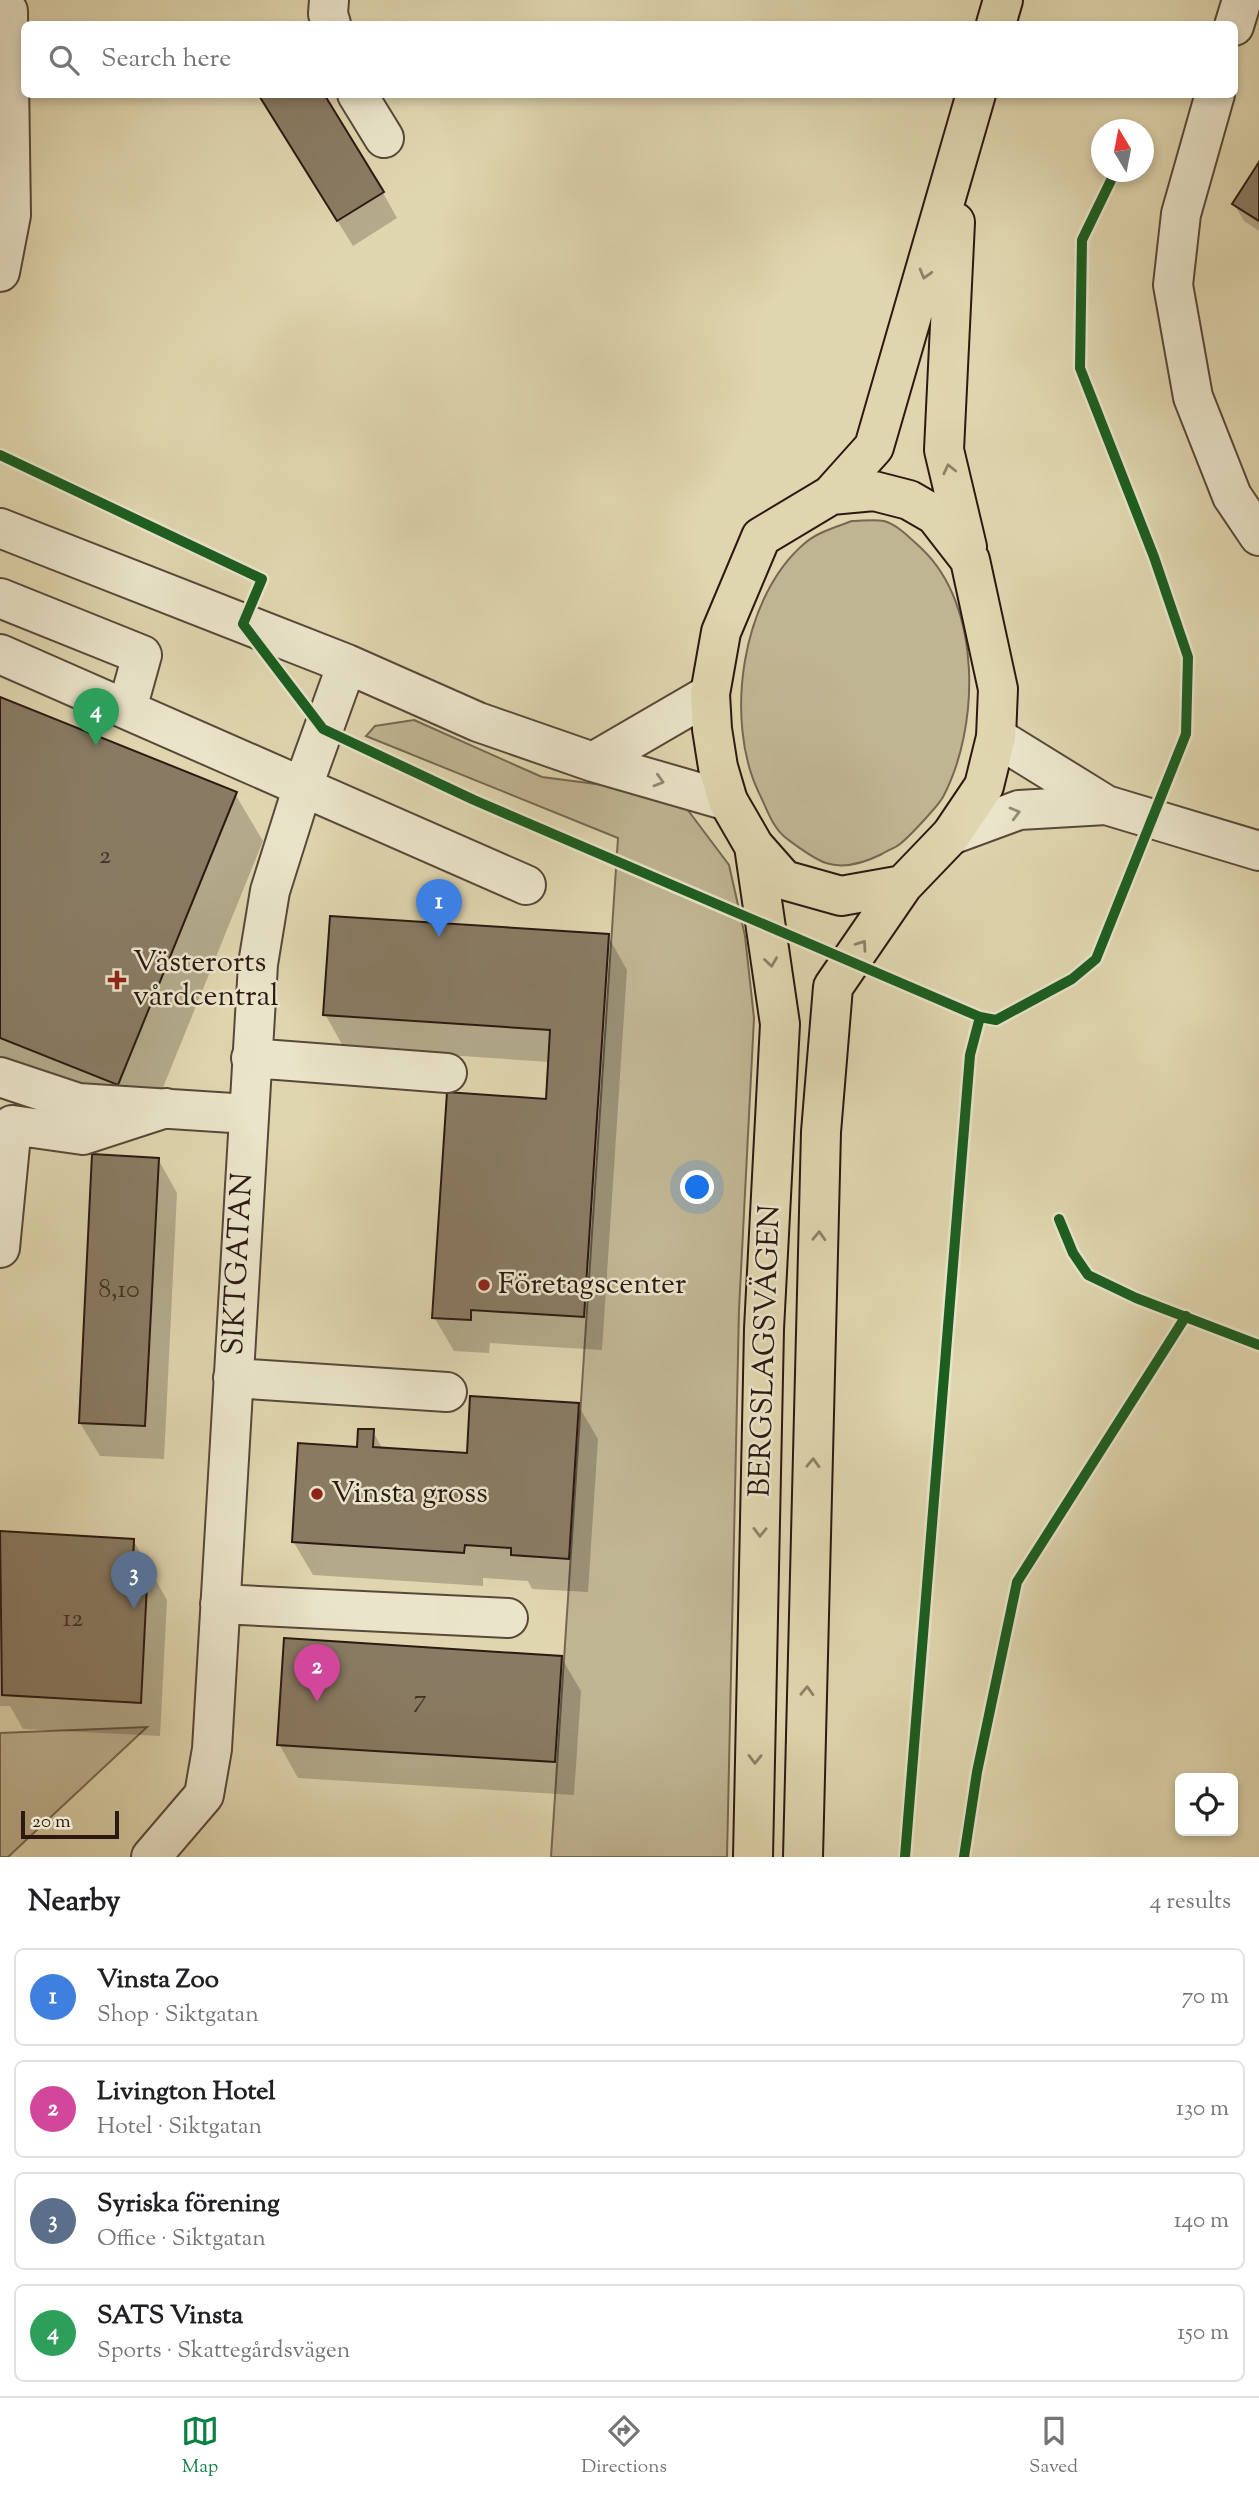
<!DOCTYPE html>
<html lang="en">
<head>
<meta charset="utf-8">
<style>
  :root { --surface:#fff; --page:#f2f2f2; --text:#202124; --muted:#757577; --line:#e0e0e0; --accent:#0b8043 }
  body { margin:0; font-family:"Sorts Mill Goudy",serif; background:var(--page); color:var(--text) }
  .controls { position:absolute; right:21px; bottom:21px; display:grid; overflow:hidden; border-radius:10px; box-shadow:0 4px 10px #0003 }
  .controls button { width:63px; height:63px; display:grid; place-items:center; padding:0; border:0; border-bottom:2px solid var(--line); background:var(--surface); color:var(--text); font:35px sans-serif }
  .compass { position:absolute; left:1091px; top:119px; width:63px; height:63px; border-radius:50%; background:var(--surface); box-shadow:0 4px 10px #0003; rotate:350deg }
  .scale { position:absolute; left:21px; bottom:18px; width:98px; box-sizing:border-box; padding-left:7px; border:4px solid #2b1912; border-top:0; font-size:19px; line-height:24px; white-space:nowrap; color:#2b1912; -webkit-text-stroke:5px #eae4ca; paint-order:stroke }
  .you { position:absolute; left:698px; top:1188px; width:24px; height:24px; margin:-18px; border:5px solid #fff; border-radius:50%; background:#1a73e8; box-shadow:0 0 0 10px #1a73e833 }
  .badge { display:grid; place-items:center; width:46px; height:46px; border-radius:50%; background:var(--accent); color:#fff; font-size:23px; font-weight:700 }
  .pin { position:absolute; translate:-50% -58px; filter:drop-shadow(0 2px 4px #0008) }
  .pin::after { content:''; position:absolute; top:37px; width:24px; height:21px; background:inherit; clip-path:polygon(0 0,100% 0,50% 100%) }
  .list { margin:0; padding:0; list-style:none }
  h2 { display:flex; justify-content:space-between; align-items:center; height:91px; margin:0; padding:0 28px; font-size:30px }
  h2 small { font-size:23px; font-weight:400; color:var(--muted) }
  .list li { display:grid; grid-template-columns:46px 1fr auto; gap:21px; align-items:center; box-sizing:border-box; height:98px; margin:0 14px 14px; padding:0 14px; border:2px solid var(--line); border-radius:10px }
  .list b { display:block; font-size:26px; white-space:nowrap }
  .list p { margin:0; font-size:23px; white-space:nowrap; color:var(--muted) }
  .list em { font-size:23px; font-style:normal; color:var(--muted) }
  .icon { flex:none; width:38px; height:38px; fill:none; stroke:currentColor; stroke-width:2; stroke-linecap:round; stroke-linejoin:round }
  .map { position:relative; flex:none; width:1259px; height:1857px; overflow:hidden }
  .search { position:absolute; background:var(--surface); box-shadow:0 4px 10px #0003; left:21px; right:21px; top:21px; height:77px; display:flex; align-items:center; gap:18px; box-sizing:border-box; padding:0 24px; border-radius:10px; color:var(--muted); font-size:26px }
  .sheet { height:539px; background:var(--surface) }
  nav { display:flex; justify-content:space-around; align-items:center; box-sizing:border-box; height:98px; border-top:2px solid var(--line); background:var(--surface); font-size:19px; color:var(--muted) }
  nav a { display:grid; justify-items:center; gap:4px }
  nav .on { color:var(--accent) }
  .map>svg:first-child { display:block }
  .green { fill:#c0b593; stroke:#766752; stroke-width:2 }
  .shadow { fill:#0003 }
  .building { fill:#897b63; stroke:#2b1912; stroke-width:2 }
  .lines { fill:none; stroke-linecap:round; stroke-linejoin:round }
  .minor-casing { stroke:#584839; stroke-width:42 }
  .major-casing { stroke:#2b1912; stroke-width:42 }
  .minor { stroke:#eae4ca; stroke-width:38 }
  .major { stroke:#dfd5ae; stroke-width:38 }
  .cycleway-casing { stroke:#eae4ca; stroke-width:15 }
  .cycleway { stroke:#1b5e20; stroke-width:10 }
  .oneway { stroke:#8e8068 }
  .oneway2 { stroke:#948977 }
  .poi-dot { fill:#8f2418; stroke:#eae4ca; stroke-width:2.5 }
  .labels { text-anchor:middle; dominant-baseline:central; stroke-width:5; stroke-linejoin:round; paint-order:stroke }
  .number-label { font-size:26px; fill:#423226 }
  .poi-label { font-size:30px; fill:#2b1912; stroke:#eae4ca; text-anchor:start }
  .street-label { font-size:30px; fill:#2b1912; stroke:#eae4ca }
</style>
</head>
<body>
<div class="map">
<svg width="1259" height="1857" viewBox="0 0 1259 1857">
  <rect width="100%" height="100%" fill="#dfd5ae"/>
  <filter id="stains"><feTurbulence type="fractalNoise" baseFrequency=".00286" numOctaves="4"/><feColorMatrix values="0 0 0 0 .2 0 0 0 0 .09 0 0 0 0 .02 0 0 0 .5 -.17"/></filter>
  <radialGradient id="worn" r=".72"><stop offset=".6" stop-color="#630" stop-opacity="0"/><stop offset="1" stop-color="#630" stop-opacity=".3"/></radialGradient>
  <path class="green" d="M 852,521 C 862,521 874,519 884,521 C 897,524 912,540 922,549 C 982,606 980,727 943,797 C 938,806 909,837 900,844 C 895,848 888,850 882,854 C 866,862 844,869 826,863 C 812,858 798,847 786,838 C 772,827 767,809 759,793 C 724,721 741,597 805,543 C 818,532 836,527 852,521 Z
    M 414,720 L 542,777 L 627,788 L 687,809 L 729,865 L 745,936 L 754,1018 L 739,1310 L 727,1857 L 551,1857 L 618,838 L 366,736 L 375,726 Z
    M 147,1727 L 8,1857 L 0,1857 L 0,1733 Z"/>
  <path class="shadow" d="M 259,94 L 383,193 L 397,218 L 353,246 Z
    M 1259,165 L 1259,231 L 1244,221 L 1234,204 Z
    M 0,699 L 235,794 L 263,841 L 145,1132 L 0,1073 Z
    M 608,936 L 627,970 L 602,1350 L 490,1343 L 489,1353 L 454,1351 L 434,1317 L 548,1100 L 550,1062 L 344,1048 L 325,1014 Z
    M 158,1159 L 177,1193 L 164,1459 L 100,1456 L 80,1423 Z
    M 578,1405 L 598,1439 L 588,1592 L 532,1589 L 528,1581 L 483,1578 L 483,1586 L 313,1575 L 293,1541 L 373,1431 L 383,1450 L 468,1455 Z
    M 0,1533 L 133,1540 L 167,1600 L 160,1736 L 23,1729 L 10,1706 L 0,1706 Z
    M 561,1657 L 581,1691 L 574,1795 L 298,1778 L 279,1744 Z"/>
  <path class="building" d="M 258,94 L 324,94 L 384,192 L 337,221 Z
    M 1259,162 L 1259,221 L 1232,204 Z
    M 0,697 L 237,792 L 118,1085 L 0,1038 Z
    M 330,916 L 609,934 L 584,1317 L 471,1310 L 471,1320 L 432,1318 L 447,1092 L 546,1099 L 550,1030 L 323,1015 Z
    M 92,1154 L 159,1158 L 145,1426 L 79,1423 Z
    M 470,1396 L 579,1403 L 569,1559 L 511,1555 L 511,1548 L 465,1545 L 464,1553 L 292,1542 L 298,1443 L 357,1447 L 358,1429 L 374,1429 L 373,1447 L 467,1453 Z
    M 0,1531 L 134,1539 L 133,1564 L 148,1564 L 141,1703 L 2,1695 Z
    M 284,1638 L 562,1656 L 555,1762 L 277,1745 Z"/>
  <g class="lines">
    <defs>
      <path id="minor" d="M 329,0 L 328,14 L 331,24
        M 1234,26 L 1242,0
        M 357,94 L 384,138
        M 1215,94 L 1181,214 L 1173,285 L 1193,397 L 1232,496 L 1259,536
        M 0,272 L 11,215 L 8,11
        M 0,528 L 347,664 L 478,722 L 593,762 L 728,801
        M 0,598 L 142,655 L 127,709
        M 0,654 L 526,885
        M 996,737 L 1106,805 L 1259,851
        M 593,762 L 710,694
        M 951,835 L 1019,810 L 1106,805
        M 251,1058 L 447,1073
        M 0,1077 L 78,1103 L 248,1114
        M 0,1248 L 12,1125 L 83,1135 L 166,1108
        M 233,1378 L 447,1392
        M 220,1604 L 508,1618
        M 151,1857 L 204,1795 L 212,1749 L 258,964 L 270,891 L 303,786 L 347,664"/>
      <path id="major" d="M 996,24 L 1003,0
        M 955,222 L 944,450 L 967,547
        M 874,491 L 909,500 L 935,515 L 970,560 L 998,689 L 996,737 L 984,786 L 951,835 L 903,885 L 841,896 L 784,880 L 754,846 L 728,801 L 718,767 L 712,729 L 710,694 L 721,632 L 761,537 L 831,495 Z
        M 831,495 L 874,447 L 976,94
        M 753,1857 L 764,1329 L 780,1024 L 754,846
        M 803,1857 L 821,1132 L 833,987 L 903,885"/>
    </defs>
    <use href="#minor" class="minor-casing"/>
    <use href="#major" class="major-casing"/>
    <use href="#minor" class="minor"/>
    <use href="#major" class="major"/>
    <defs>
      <path id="cycleway" d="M 0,455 L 262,579 L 243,624 L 323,729 L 474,800 L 980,1017 L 996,1020 L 1072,979 L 1096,959 L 1186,734 L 1188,657 L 1154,557 L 1080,368 L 1082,240 L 1115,172
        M 1059,1219 L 1073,1253 L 1088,1275 L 1136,1298 L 1259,1345
        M 905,1857 L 970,1055 L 980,1017
        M 964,1857 L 977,1772 L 1017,1582 L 1186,1316"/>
    </defs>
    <use href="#cycleway" class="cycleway-casing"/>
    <use href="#cycleway" class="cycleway"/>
  </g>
  <defs><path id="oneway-chevron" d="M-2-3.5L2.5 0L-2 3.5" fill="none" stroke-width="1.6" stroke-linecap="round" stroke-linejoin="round" transform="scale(1.75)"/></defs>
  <g class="oneway">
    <use href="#oneway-chevron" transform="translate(925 274) rotate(106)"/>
    <use href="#oneway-chevron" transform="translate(949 469) rotate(-103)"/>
    <use href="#oneway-chevron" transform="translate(862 945) rotate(-55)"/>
    <use href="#oneway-chevron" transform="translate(771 962) rotate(82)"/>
    <use href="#oneway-chevron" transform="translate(819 1236) rotate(-88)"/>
    <use href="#oneway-chevron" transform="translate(813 1463) rotate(-88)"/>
    <use href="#oneway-chevron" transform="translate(760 1532) rotate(91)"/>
    <use href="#oneway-chevron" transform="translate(807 1691) rotate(-88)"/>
    <use href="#oneway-chevron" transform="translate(755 1759) rotate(91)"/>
  </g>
  <g class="oneway2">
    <use href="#oneway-chevron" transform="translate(659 781) rotate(16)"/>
    <use href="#oneway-chevron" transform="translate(1015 813) rotate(-15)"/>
  </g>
  <g class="poi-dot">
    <path d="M113.5 969.5h7v7h7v7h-7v7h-7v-7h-7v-7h7z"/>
    <circle cx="484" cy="1285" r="7"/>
    <circle cx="317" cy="1494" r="7"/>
  </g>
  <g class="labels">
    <g class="number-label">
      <text x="105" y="856">2</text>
      <text x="119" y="1290">8,10</text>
      <text x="73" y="1619">12</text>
      <text x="420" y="1700">7</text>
    </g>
    <g class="poi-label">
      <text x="133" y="963">Västerorts<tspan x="133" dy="34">vårdcentral</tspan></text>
      <text x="498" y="1285">Företagscenter</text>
      <text x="331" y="1494">Vinsta gross</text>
    </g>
    <g class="street-label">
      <text transform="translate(239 1264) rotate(-87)">SIKTGATAN</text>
      <text transform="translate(766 1351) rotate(-88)">BERGSLAGSVÄGEN</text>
    </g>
  </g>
  <rect width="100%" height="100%" filter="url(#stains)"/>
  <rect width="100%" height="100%" fill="url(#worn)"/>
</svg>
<div class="controls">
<button><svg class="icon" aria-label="locate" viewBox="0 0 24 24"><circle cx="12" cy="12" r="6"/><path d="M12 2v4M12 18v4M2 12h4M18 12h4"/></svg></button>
</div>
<svg class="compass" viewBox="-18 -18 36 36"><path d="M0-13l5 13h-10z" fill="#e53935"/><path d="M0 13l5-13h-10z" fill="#757577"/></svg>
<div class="scale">20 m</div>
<div class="you"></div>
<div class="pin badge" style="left:439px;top:937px;background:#3f7fe0">1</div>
<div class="pin badge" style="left:317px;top:1702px;background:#d1479c">2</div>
<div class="pin badge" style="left:134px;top:1609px;background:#5c6f8a">3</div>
<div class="pin badge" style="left:96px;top:746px;background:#2e9e5b">4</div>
<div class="search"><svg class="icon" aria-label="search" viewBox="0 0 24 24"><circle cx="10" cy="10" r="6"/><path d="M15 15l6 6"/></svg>Search here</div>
</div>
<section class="sheet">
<h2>Nearby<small>4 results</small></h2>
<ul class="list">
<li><span class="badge" style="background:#3f7fe0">1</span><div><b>Vinsta Zoo</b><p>Shop · Siktgatan</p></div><em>70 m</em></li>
<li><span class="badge" style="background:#d1479c">2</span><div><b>Livington Hotel</b><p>Hotel · Siktgatan</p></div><em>130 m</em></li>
<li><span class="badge" style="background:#5c6f8a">3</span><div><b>Syriska förening</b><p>Office · Siktgatan</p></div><em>140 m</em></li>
<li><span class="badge" style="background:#2e9e5b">4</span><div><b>SATS Vinsta</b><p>Sports · Skattegårdsvägen</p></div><em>150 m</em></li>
</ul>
</section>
<nav>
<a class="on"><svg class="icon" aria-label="map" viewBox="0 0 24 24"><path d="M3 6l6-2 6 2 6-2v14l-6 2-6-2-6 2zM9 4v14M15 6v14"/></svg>Map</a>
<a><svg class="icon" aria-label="directions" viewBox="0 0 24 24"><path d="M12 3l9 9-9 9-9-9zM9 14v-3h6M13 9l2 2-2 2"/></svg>Directions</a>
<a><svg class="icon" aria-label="saved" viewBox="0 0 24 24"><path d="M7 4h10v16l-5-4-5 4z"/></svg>Saved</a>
</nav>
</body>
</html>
